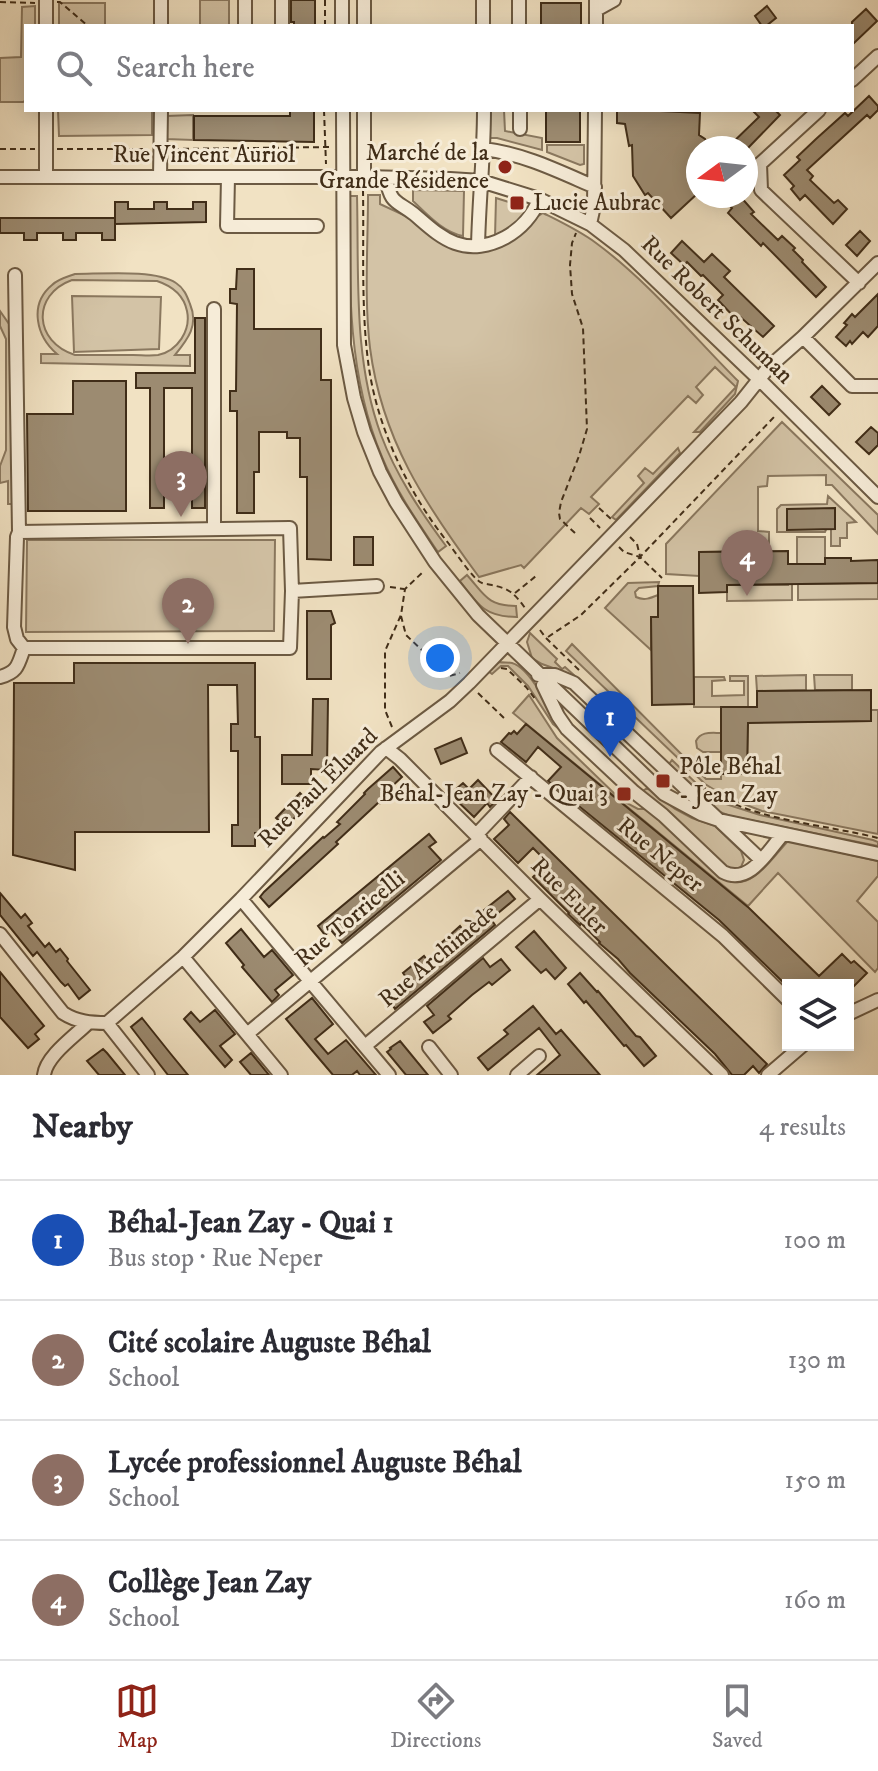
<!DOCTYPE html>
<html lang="en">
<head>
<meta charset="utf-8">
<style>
  :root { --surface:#fff; --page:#f2f2f3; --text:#2b2b33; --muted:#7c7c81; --line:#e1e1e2; --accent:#8f2418 }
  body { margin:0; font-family:"IM FELL DW Pica",serif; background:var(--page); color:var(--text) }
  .controls { position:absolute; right:24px; bottom:24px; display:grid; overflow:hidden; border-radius:0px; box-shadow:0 4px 20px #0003 }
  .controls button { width:72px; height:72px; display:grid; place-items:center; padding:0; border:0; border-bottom:2px solid var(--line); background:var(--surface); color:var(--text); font:40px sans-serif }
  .compass { position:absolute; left:686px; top:136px; width:72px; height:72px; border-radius:50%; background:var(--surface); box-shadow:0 4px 20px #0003; rotate:255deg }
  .you { position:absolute; left:440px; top:658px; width:28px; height:28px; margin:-20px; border:6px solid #fff; border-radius:50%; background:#1a73e8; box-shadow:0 0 0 12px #1a73e833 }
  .badge { display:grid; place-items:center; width:52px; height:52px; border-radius:50%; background:var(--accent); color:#fff; font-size:26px; font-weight:700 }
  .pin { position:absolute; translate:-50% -66px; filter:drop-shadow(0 2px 4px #0008) }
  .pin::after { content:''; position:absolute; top:42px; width:28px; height:24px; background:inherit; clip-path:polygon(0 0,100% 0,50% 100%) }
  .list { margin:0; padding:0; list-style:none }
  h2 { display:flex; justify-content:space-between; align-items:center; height:104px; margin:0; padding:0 32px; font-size:34px }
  h2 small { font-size:26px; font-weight:400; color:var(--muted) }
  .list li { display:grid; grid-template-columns:52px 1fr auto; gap:24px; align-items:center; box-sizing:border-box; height:120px; padding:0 32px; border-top:2px solid var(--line) }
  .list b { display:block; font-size:30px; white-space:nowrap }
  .list p { margin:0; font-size:26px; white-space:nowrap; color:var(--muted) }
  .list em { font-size:26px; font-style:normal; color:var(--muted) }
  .icon { flex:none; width:44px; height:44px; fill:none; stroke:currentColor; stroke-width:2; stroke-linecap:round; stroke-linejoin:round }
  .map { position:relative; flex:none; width:878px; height:1075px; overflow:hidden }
  .search { position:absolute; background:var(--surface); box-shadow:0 4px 20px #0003; left:24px; right:24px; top:24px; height:88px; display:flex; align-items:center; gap:20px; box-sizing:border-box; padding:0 28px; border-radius:0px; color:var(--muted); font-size:30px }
  .sheet { height:584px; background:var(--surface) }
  nav { display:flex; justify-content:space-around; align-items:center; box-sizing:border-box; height:112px; border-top:2px solid var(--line); background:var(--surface); font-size:22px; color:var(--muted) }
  nav a { display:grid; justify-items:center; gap:4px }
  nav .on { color:var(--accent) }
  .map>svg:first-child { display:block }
  .green { fill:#d3c3a6; stroke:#8a785f; stroke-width:2; fill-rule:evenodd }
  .building { fill:#9c8b71; stroke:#402d18; stroke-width:2 }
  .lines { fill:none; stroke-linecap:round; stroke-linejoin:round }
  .minor-casing { stroke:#6c5a43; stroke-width:16 }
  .path { stroke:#402d18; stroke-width:2; stroke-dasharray:6 4; stroke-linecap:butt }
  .minor { stroke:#f6ecd8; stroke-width:12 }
  .poi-dot { fill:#8f2418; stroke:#f6ecd8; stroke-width:3 }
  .labels { text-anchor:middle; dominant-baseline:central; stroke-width:6; stroke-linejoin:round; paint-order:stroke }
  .poi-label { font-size:24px; fill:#402d18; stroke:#f6ecd8; text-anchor:end }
  .street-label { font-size:24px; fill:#402d18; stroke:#f6ecd8 }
</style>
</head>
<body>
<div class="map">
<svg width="878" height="1075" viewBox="0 0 878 1075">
  <rect width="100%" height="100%" fill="#f1e2c3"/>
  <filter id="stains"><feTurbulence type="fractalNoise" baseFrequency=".0025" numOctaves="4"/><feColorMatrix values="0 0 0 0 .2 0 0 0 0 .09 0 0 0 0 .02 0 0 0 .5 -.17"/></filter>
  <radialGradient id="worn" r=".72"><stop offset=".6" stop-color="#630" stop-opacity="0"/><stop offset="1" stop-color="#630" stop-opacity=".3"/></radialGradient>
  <path class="green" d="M 200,0 L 229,0 L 229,26 L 200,26 Z
    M 59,3 L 105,3 L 105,26 L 59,26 Z
    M 35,6 L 35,26 L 26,26 L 26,100 L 23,102 L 0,102 L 0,58 L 21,57 L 22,7 Z
    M 58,110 L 152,110 L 152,135 L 59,136 Z
    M 490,110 L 504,110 L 505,131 L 542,138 L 542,150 L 497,138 L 489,138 Z
    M 193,115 L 193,140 L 166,139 L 166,116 Z
    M 547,145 L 584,145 L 584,164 L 580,165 L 547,152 Z
    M 413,190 L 464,191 L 463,236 C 443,232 428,215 413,201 Z
    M 368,195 L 380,195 L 380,204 L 408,217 L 445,245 L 462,249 L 484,250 L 543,213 C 561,222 580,231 596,243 C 649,282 692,335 738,381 L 735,394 L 700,432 L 694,432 L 736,387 L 715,367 L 696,387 L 703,395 L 696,403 L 688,396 L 591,497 L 599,504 L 589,514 L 581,508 L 524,568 L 521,565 L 479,577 C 425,504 382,440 370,348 C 364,298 368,245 368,195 Z
    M 350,196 L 357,196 C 359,276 353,359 381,435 C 396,475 420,511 446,546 L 438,552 C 417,521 396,491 382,457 C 347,374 349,284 350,196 Z
    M 496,198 L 528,208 L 517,223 L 495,237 Z
    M 75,274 C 102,274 155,269 176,283 C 184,288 187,296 190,304 C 199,325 188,339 175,355 L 190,355 L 190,366 L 41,363 L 41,354 L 57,354 C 37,337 28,305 52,285 C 58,279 67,277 75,274 ZM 72,280 L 157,281 C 172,286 184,296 187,311 C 191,330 178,351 158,355 C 150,356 141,355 133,355 C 113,355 94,355 75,355 C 34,342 31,295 72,280 Z
    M 72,296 L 161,297 L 159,349 L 74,352 Z
    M 0,311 L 9,324 L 13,338 L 15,504 L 8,504 L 8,481 L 0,483 L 0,466 L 6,450 L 6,339 L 0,326 Z
    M 782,422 L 878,515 L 878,534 L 832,485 L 826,485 L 826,475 L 768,476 L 767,486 L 758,487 L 758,531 L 769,532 L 769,551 L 699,552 L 699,576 L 666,574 L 666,544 Z
    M 678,448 L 680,453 L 616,520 L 612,517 L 644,483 L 638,476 L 645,468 L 653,474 Z
    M 828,496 L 856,522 L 847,523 L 847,538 L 840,538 L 840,546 L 831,546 L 831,529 L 835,528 L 835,508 L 825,532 L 777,532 L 777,509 L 781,505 L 827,504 Z
    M 797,537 L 825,537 L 825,564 L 797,564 Z
    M 27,540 L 275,540 L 274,631 L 26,632 Z
    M 788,570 L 792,570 L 792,600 L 727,601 L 727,585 L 788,585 Z
    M 467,575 C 484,594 487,606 516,606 L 517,617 C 485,617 478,605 460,581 Z
    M 659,582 L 658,586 L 639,588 L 635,592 L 636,597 C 644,601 651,598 658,595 L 658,610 L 666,617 L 651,617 L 651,650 L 605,608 L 628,583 Z
    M 878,583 L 878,599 L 798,600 L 798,584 Z
    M 530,633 L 557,659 L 555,662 L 562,669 L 565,667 L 575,676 L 542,664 L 532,658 L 527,642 Z
    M 572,644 L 706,779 L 721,779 L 721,774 L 747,774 L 748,714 L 758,722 L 870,721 L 871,710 L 878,710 L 878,834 L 762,811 L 728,798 L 705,784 L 566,651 Z
    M 499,662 C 503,663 508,662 512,663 C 531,668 551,712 559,729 L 553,724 L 528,686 L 508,666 L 501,666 L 492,674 L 488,671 Z
    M 806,675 L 806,690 L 757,691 L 756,676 Z
    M 814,675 L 852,675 L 852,690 L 815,690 Z
    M 730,676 L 748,676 L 748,707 L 694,707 L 694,677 L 724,677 L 725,680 L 712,681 L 712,696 L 744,695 L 744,681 L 730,681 Z
    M 529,695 L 557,738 L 621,800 L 638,809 L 645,809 L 662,819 L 725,879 C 751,893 771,859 788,841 L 878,861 L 878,876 L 857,901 L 878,922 L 878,968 L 875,972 L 778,873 L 748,906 L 513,713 Z
    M 721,733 L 721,752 L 703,752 L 697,748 L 696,741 C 701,731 711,733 721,733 Z
    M 672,760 L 699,786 L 726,804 L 760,815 L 873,840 L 878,842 L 878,846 L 730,816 L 720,812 L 669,764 Z
    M 647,788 L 675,809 L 692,818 L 715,826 L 741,851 L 744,860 L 741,867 L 735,870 L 725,868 L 643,791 Z"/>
  <path class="building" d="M 291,0 L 315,0 L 315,26 L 294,26 L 294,22 L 291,22 Z
    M 541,3 L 581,3 L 581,26 L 541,26 Z
    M 767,6 L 776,18 L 766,26 L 762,26 L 755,16 Z
    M 866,9 L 877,21 L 852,45 L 852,22 Z
    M 869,96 L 878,106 L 878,110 L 870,118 L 867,115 L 807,170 L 813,176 L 810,180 L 834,203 L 838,200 L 847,209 L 833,224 L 805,195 L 800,200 L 791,189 L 794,186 L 784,175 L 800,160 L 797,157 L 816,139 L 845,113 L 848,116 Z
    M 290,110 L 314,110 L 314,142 L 194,140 L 194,116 L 290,116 Z
    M 546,110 L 580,110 L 580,142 L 546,142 Z
    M 617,110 L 661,110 L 661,111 L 700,113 L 699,135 L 705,139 L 707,144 L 705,148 L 698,148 L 698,193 L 671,218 L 648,193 L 645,195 L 633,176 L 632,145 L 629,146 L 625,124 L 617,123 Z
    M 752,110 L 775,110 L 780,115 L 748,148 L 727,148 L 759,117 Z
    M 719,196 L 740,196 L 754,212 L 751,214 L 778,240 L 782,236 L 795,248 L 793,250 L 803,260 L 802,262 L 826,287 L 816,297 L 763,243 L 761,246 L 728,213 L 732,208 Z
    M 115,202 L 128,202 L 128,209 L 154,209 L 154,202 L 167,202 L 167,209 L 193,209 L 193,202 L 206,202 L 206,222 L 115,224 Z
    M 0,218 L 115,218 L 115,240 L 102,240 L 102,233 L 76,233 L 76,240 L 63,240 L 63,233 L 37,233 L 37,240 L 24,240 L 24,233 L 0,233 Z
    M 860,231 L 870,241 L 857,256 L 846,245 Z
    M 682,241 L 704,262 L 712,254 L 730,271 L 724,277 L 774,326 L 763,337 L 737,314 L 734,317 L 718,300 L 723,295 L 703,275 L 701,276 L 687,262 L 684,265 L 671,253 Z
    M 237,269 L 254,269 L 254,329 L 321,329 L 321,380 L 331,380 L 331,560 L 307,559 L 307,477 L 300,477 L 300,438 L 287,438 L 287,432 L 259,432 L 259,472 L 254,472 L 254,513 L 237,513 L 237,411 L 230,411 L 230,391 L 236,391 L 237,304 L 230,303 L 230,289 L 236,289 Z
    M 878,294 L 878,326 L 868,337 L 863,332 L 852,344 L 850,341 L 846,346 L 836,337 L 847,325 L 844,323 L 852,314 L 855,317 Z
    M 195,318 L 205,318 L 205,508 L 192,508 L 192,388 L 164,388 L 164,508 L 150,508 L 150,388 L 136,388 L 136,373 L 195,373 Z
    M 73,381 L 126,381 L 126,511 L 28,511 L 27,414 L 73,414 Z
    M 822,386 L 840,404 L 829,415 L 811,397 Z
    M 871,427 L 878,433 L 878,445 L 869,454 L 856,442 Z
    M 835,508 L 835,529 L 787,530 L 787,509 Z
    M 354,537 L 373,537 L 373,565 L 354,565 Z
    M 788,551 L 788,564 L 825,564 L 825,558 L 851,558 L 851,561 L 878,560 L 878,583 L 727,585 L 727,592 L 699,593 L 699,552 Z
    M 658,586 L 693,586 L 694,704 L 652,705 L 651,617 L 658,617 Z
    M 307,611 L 331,611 L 335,623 L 331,625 L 331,679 L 307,679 Z
    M 74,663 L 255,663 L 255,737 L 260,737 L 260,833 L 255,833 L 255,846 L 232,846 L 232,825 L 238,825 L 238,751 L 231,751 L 231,724 L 238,724 L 237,685 L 208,685 L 209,832 L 75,832 L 75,870 L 13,855 L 14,683 L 74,683 Z
    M 871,690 L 871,721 L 748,723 L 747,774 L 721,774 L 721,707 L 757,707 L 757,691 Z
    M 313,699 L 328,699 L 327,770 L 311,769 L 311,784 L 282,784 L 282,755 L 312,755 Z
    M 526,724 L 749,908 L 819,976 L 842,954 L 851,963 L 854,961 L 867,973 L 848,992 L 848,985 L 786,985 L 719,920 L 548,781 L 561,767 L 538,747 L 526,762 L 501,742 L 509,733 L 511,734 L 514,731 L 517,734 Z
    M 461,738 L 467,753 L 441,764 L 435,749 Z
    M 393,767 L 402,777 L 388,790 L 391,793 L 380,803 L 379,802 L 336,842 L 338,844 L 269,907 L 260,897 L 264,892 L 323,837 L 324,838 L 340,824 L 337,822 L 365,794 L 364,793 L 368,789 Z
    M 478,780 L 497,800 L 490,807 L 487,803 L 474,817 L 450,794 L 463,783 L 469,789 Z
    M 300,793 L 309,802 L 286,827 L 276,818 Z
    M 510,812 L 767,1064 L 759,1073 L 753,1066 L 744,1075 L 732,1075 L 715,1054 L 630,973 L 618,959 L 599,943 L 600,942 L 581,923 L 580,925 L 568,914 L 569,913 L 533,877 L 547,862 L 533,848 L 518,863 L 494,839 L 509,825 L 504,819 Z
    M 429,834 L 436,842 L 429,847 L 441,860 L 342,943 L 331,930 L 325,935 L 318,926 Z
    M 508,891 L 515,899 L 491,919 L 495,925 L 395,1009 L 390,1001 L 411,984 L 403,973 L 424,956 L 432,966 L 447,953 L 440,944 L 460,926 L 468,936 L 484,922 L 478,915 Z
    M 0,893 L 21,918 L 25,914 L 32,923 L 28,926 L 45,947 L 49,943 L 56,952 L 60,949 L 68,959 L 67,961 L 90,990 L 79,999 L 68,984 L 65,986 L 61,982 L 37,952 L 33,956 L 0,915 Z
    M 241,929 L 264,957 L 272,950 L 293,975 L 275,990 L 279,995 L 272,1002 L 242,967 L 244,965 L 226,943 Z
    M 534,931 L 566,968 L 555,979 L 546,969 L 541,973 L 516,947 Z
    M 483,958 L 490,967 L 501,959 L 510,970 L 492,985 L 489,982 L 472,995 L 448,1016 L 451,1019 L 433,1033 L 424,1022 L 434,1015 L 427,1006 Z
    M 0,972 L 44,1026 L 35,1034 L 39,1039 L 28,1048 L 0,1017 Z
    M 580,973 L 597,992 L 598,991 L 636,1036 L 640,1037 L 656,1056 L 644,1066 L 626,1045 L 624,1046 L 586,1001 L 584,1003 L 568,984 Z
    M 312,998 L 333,1024 L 315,1039 L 322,1047 L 328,1054 L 346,1040 L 376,1075 L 360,1075 L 357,1071 L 352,1075 L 333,1075 L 311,1049 L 286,1019 Z
    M 533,1006 L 556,1034 L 561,1030 L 600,1075 L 537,1075 L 560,1055 L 539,1028 L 488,1070 L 478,1058 L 508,1034 L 504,1030 Z
    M 215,1010 L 235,1034 L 220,1046 L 232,1060 L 225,1067 L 184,1019 L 191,1012 L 200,1022 Z
    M 142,1018 L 170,1053 L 188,1075 L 168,1075 L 154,1057 L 131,1027 Z
    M 400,1041 L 428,1075 L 406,1075 L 387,1052 L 391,1049 L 390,1048 Z
    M 103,1049 L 107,1053 L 125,1075 L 99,1075 L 87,1061 Z
    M 251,1053 L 269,1075 L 251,1075 L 240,1062 Z"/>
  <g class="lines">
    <defs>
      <path id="minor" d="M 245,0 L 245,26
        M 282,0 L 282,26
        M 483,0 L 483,26
        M 519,0 L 519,26
        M 596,10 L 614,0
        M 46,26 L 46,0
        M 161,26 L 161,0
        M 342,26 L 342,0
        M 364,26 L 364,0
        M 596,26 L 596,0
        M 852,80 L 878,56
        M 343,110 L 344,345 L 354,398 L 364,432 L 380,472 L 396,502 L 435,562 L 478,615 L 664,794 L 701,814 L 719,820 L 878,854
        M 520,110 L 520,129
        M 819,110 L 760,164 L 761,190 L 859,283
        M 484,149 C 524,154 558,171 595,187
        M 46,176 L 46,110
        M 0,177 L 364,177 L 450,179 L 481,181 L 539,199 L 590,224 L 624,250 L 766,386 L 878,497
        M 160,177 L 161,110
        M 228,177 L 227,226 L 317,226
        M 364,177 L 364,110
        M 386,178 C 391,205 396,200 414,214 C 427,225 439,237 455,243 C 488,255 528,231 539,199
        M 590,224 L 594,206 L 595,110
        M 478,246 C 479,200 484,155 484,110
        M 15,275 L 19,532
        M 214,309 L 214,529
        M 803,337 L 852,386 L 878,386
        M 292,591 L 290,528 L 19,532 L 17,537 L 14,627 L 17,639 L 24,648 L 290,648 L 292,591 L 377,586
        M 538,675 L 555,675 L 574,683 L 760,859
        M 0,677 C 18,672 18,665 24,648
        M 543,685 L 558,716 L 567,729 L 634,792 L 663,815 L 723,872 C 749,886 768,851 783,834
        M 386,748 L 400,759 L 540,899 L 722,1075
        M 497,750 L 723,936 L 788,1000
        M 477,834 L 531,777
        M 241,899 L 389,1075
        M 0,934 L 63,1013 C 77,1022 91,1023 107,1023 L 183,957 L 241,899 L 381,752 L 450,701 L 469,683 L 741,402 L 768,368 L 803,337 L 878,263
        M 183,957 L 281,1075
        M 848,1014 L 878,1000
        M 107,1023 L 148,1075
        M 247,1034 L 481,839
        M 365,1046 L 540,899
        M 429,1047 L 451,1075
        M 44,1075 C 46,1056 75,1036 88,1023
        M 517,1075 L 539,1056
        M 768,1075 L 803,1045"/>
    </defs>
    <use href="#minor" class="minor-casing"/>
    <path class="path" d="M 0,2 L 35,3
      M 57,2 L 60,2 L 88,26
      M 325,26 L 325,0
      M 324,110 L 326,164
      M 0,149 L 35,149
      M 57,149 L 147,149
      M 173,149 L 331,147
      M 363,190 C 364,247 361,305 368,361 C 376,426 408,493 449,544 C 455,552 472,577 480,582 C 483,584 488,584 492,585 C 510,589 514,593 525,608
      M 599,508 L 611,519
      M 590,518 L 600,528
      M 575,533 L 560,519 L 559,513 L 561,502 L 579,456 L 587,429 L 583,328 L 572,294 L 570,265 L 572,243 L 576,233
      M 630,537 L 637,544 L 640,556
      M 619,547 L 624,552 L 640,557 L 662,578
      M 390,587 L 404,589
      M 515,593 L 536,576
      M 401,616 L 406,635 L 449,676 L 460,673
      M 540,630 L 546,638 L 580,671
      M 548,637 L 581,615 L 640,557 L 776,415
      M 501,668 L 507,669 L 526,687 L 536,700
      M 478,693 L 504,718
      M 392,727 L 385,710 L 385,651 L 401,615 L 405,589 L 424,571
      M 701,785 C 744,820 824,824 878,838"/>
    <use href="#minor" class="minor"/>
  </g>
  <g class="poi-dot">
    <circle cx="505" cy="167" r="8"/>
    <rect x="509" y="195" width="16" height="16" rx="4"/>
    <rect x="655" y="773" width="16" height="16" rx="4"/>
    <rect x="616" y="786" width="16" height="16" rx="4"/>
  </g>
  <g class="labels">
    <g class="poi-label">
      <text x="489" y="153">Marché de la<tspan x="489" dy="28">Grande Résidence</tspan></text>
      <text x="533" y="203" text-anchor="start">Lucie Aubrac</text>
      <text x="679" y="767" text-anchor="start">Pôle Béhal<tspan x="679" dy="28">- Jean Zay</tspan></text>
      <text x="608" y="794">Béhal-Jean Zay - Quai 3</text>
    </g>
    <g class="street-label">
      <text x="204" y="155">Rue Vincent Auriol</text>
      <text transform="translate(717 310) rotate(44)">Rue Robert Schuman</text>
      <text transform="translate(318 788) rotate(-45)">Rue Paul Éluard</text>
      <text transform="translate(660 855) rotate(39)">Rue Neper</text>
      <text transform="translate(569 896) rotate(45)">Rue Euler</text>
      <text transform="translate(350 919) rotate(-40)">Rue Torricelli</text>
      <text transform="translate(438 956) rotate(-40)">Rue Archimède</text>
    </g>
  </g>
  <rect width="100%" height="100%" filter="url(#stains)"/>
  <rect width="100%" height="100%" fill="url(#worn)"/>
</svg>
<div class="controls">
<button><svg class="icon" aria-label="layers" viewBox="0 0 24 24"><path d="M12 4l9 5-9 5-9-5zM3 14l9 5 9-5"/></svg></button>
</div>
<svg class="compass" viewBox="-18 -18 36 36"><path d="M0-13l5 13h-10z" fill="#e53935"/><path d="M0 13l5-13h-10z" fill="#7c7c81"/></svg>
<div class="you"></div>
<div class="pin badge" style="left:610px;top:757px;background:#1a4fb4">1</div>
<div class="pin badge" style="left:188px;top:644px;background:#8d6e63">2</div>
<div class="pin badge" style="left:181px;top:517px;background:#8d6e63">3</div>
<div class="pin badge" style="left:747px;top:596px;background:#8d6e63">4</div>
<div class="search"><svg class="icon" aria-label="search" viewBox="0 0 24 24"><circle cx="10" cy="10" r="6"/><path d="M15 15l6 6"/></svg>Search here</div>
</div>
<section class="sheet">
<h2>Nearby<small>4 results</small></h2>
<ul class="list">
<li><span class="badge" style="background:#1a4fb4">1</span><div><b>Béhal-Jean Zay - Quai 1</b><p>Bus stop · Rue Neper</p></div><em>100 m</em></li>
<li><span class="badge" style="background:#8d6e63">2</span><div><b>Cité scolaire Auguste Béhal</b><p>School</p></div><em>130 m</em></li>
<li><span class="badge" style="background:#8d6e63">3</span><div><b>Lycée professionnel Auguste Béhal</b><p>School</p></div><em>150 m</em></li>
<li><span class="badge" style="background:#8d6e63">4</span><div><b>Collège Jean Zay</b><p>School</p></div><em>160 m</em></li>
</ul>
</section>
<nav>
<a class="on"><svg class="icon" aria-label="map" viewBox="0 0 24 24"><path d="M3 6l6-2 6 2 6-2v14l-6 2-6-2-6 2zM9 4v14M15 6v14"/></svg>Map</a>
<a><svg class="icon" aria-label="directions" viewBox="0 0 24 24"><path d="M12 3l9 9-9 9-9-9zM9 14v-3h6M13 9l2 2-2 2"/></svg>Directions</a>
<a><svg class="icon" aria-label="saved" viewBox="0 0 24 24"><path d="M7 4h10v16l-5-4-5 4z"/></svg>Saved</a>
</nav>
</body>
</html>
